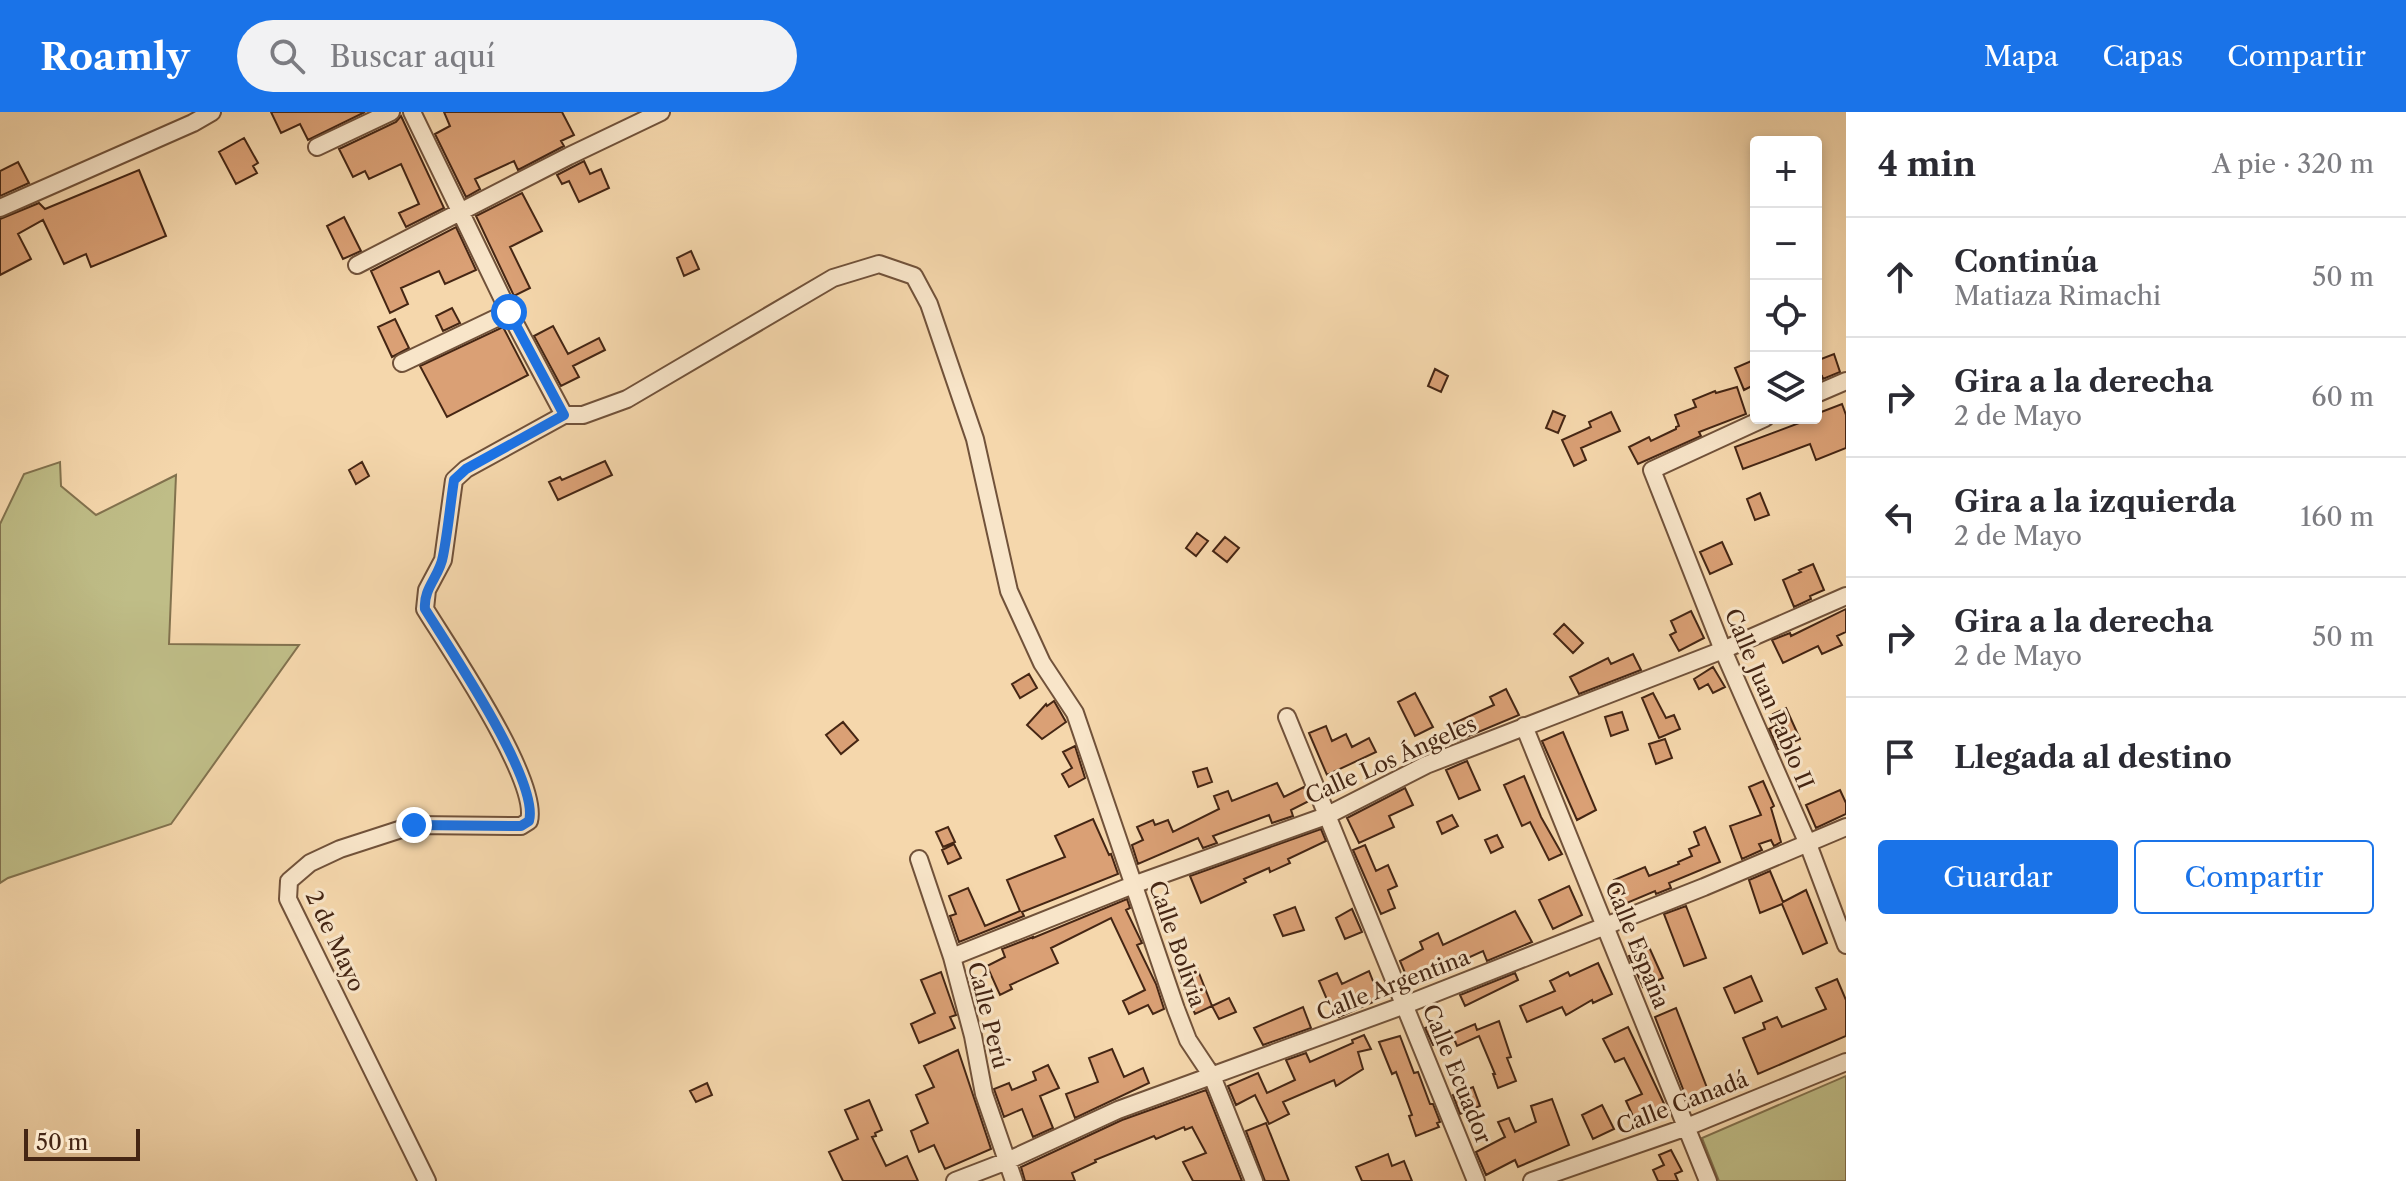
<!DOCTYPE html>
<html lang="es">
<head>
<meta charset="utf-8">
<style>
  :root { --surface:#fff; --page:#f2f2f3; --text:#2b2b33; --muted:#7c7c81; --line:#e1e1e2; --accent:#1a73e8 }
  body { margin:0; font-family:"Libre Caslon Text",serif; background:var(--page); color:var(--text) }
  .controls { position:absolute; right:24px; top:24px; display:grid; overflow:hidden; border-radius:8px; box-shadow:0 4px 12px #0003 }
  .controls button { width:72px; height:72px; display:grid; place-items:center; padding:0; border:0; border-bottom:2px solid var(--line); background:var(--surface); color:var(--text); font:40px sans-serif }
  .scale { position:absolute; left:24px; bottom:20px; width:116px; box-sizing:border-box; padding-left:8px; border:4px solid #452614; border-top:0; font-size:22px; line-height:28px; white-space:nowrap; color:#452614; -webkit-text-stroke:6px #f8e5c9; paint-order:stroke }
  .stop { position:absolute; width:24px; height:24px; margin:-18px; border:6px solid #1a73e8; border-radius:50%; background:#fff }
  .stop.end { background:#1a73e8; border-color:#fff; box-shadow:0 2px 8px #0008 }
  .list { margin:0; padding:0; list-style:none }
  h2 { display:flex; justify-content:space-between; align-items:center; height:104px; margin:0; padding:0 32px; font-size:34px }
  h2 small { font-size:26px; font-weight:400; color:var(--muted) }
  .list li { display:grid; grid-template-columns:52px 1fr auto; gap:24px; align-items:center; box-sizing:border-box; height:120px; padding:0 32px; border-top:2px solid var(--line) }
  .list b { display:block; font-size:30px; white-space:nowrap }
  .list p { margin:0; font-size:26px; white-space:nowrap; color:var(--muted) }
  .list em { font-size:26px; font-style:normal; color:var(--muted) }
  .actions { display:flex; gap:16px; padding:24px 32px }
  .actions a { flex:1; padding:18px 0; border:2px solid var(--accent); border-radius:8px; text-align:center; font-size:28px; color:var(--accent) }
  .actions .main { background:var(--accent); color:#fff }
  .icon { flex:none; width:44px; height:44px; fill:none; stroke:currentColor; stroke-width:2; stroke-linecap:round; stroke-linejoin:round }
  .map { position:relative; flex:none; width:1846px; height:1069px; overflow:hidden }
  header { display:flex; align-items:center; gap:48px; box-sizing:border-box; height:112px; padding:0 40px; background:var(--accent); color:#fff }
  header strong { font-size:38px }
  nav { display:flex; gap:44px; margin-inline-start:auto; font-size:28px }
  .search { width:560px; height:72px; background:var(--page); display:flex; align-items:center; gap:20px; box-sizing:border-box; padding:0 28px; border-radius:44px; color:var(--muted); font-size:30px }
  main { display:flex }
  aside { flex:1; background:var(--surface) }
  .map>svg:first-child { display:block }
  .green { fill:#bfbd87; stroke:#82724e; stroke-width:2 }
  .building { fill:#daa075; stroke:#452614; stroke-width:2 }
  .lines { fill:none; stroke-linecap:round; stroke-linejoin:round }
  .minor-casing { stroke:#71523a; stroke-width:20 }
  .minor { stroke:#f8e5c9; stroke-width:16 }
  .route { stroke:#1a73e8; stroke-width:10 }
  .labels { text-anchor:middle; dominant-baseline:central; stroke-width:6; stroke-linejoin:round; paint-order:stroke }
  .street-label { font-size:22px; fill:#452614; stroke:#f8e5c9 }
</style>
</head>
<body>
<header>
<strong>Roamly</strong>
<div class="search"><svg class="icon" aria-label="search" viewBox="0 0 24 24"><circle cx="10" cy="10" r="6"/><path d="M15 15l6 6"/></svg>Buscar aquí</div>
<nav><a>Mapa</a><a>Capas</a><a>Compartir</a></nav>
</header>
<main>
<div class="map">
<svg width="1846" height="1069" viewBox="0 0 1846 1069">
  <rect width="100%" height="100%" fill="#f5d7ac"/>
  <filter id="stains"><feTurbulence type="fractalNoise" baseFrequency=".0025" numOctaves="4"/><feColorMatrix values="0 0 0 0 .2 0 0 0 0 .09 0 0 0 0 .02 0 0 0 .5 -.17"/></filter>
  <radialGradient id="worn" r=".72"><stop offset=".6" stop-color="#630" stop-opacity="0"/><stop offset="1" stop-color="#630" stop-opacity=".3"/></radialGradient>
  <path class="green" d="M 60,350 L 61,374 L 96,403 L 176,363 L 169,532 L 299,533 L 171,712 L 8,766 L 0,771 L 0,412 L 24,362 Z
    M 1846,964 L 1846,1069 L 1719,1069 L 1702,1026 Z"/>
  <path class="building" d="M 271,0 L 365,0 L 308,28 L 300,12 L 281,21 Z
    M 444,0 L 562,0 L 574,23 L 561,29 L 564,34 L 518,58 L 514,49 L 475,67 L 480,77 L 466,85 L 435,22 L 450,14 Z
    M 401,4 L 444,96 L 406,115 L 399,101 L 419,92 L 401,52 L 369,67 L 365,59 L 353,65 L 339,37 L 396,10 Z
    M 244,26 L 258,51 L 253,54 L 257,61 L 236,72 L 219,40 Z
    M 584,49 L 590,62 L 601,57 L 609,76 L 579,90 L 569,69 L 562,72 L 557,63 Z
    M 18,50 L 29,71 L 0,84 L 0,59 Z
    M 139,58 L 166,124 L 91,155 L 86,142 L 64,152 L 43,108 L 18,122 L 31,147 L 0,163 L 0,107 L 39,91 L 45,97 Z
    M 522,81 L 542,119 L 510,135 L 530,176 L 514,184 L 476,104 Z
    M 344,105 L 361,139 L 343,147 L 327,114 Z
    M 456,115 L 476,158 L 445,172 L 439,159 L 401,176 L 408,192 L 390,201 L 371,159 Z
    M 691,139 L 699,157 L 684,164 L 677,146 Z
    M 452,196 L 460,211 L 443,219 L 436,204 Z
    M 395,207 L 409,236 L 392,245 L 378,215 Z
    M 553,214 L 568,242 L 599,226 L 605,238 L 573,254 L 579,265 L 561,274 L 534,224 Z
    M 503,215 L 528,263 L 447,305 L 420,254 Z
    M 1834,242 L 1840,260 L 1823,267 L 1822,264 L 1816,266 L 1816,249 Z
    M 1756,247 L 1756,272 L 1744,278 L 1735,256 Z
    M 1435,257 L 1448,264 L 1441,280 L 1428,274 Z
    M 1737,275 L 1746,302 L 1699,320 L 1701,324 L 1638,352 L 1629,335 L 1649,325 L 1651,329 L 1676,317 L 1676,315 L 1679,314 L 1675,303 L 1696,295 L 1693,288 L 1715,279 L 1716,281 Z
    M 1842,292 L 1846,303 L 1846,336 L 1816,348 L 1810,332 L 1743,357 L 1735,335 L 1802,310 L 1800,306 L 1816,306 L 1816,302 Z
    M 1553,299 L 1565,304 L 1558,321 L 1546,316 Z
    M 1611,300 L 1620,319 L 1581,336 L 1586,348 L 1574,354 L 1562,328 L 1591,315 L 1589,310 Z
    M 605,349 L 612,363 L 558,388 L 549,370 L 560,365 L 562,368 Z
    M 362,350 L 369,364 L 356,372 L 349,358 Z
    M 1760,381 L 1769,403 L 1755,408 L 1747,387 Z
    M 1197,421 L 1208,429 L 1196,444 L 1186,436 Z
    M 1225,425 L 1239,436 L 1227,450 L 1213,439 Z
    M 1722,430 L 1732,452 L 1710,462 L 1700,440 Z
    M 1813,452 L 1824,478 L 1810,484 L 1811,487 L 1794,495 L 1783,468 L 1801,460 L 1799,458 Z
    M 1846,497 L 1846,520 L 1837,524 L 1842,533 L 1822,542 L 1818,534 L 1783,551 L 1772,528 L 1790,521 L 1791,524 Z
    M 1691,499 L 1704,526 L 1679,539 L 1670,523 L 1676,520 L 1671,509 Z
    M 1564,512 L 1583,531 L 1573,541 L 1554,522 Z
    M 1633,542 L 1641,558 L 1579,582 L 1570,565 L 1608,546 L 1611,552 Z
    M 1713,555 L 1725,575 L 1713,581 L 1708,572 L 1699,577 L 1694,567 Z
    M 1029,562 L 1037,576 L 1020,586 L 1012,572 Z
    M 1506,577 L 1519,603 L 1457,629 L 1450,613 L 1494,593 L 1490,585 Z
    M 1415,581 L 1433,615 L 1415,624 L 1398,590 Z
    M 1653,581 L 1666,606 L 1674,603 L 1680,617 L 1659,626 L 1642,586 Z
    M 1054,589 L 1066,610 L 1042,627 L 1027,613 L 1046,592 L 1047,594 Z
    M 1786,596 L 1800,627 L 1778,637 L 1769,617 L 1777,613 L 1773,602 Z
    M 1622,600 L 1628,618 L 1611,624 L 1605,605 Z
    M 843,610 L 858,628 L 841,642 L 826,623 Z
    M 1326,614 L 1332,629 L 1346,622 L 1352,635 L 1369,626 L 1376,640 L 1327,663 L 1309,621 Z
    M 1563,620 L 1596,698 L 1577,708 L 1542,629 Z
    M 1665,627 L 1672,646 L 1656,652 L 1649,632 Z
    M 1075,634 L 1085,666 L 1069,675 L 1062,662 L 1072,656 L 1063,640 Z
    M 1467,649 L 1480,678 L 1459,687 L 1446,658 Z
    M 1207,656 L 1212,670 L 1198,675 L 1193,660 Z
    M 1524,664 L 1541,705 L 1562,742 L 1549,748 L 1530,710 L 1522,714 L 1504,673 Z
    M 1763,669 L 1774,694 L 1771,696 L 1781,730 L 1774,734 L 1771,728 L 1759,732 L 1762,738 L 1742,747 L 1730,714 L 1761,703 L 1749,675 Z
    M 1277,671 L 1284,685 L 1304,675 L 1309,689 L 1291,698 L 1293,704 L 1272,711 L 1269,703 L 1213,724 L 1217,731 L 1203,736 L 1198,726 L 1138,752 L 1132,733 L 1143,728 L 1137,715 L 1153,708 L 1155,713 L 1168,708 L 1173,720 L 1219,697 L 1214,684 L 1228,679 L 1232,689 Z
    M 1405,676 L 1413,693 L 1389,704 L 1394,715 L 1359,731 L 1347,706 Z
    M 1840,678 L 1846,691 L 1846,702 L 1816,716 L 1806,693 Z
    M 1452,703 L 1458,714 L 1442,722 L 1437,710 Z
    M 1093,707 L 1109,743 L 1111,742 L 1118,762 L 1022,800 L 1024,804 L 959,830 L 950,804 L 956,802 L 949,784 L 968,776 L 985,814 L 1020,799 L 1007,768 L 1065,745 L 1055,724 Z
    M 948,715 L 955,730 L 943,735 L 936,720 Z
    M 1705,715 L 1720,750 L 1669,771 L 1671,776 L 1656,782 L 1655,779 L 1615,796 L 1610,783 L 1619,779 L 1614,768 L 1645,755 L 1649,764 L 1679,752 L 1678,750 L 1692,744 L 1689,737 L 1699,733 L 1694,720 Z
    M 1321,717 L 1326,729 L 1288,747 L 1290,751 L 1270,760 L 1269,756 L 1244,767 L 1246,770 L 1201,791 L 1190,764 Z
    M 1497,723 L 1503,735 L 1491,741 L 1485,728 Z
    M 954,732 L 961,746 L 948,752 L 942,738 Z
    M 1365,733 L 1376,759 L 1388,753 L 1397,774 L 1388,778 L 1395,796 L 1381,802 L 1353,738 Z
    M 1770,759 L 1783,790 L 1806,778 L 1827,831 L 1803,842 L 1782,792 L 1760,801 L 1749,768 Z
    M 1569,774 L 1582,803 L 1553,817 L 1539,788 Z
    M 1127,787 L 1130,796 L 1126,798 L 1142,831 L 1137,833 L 1156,872 L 1164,897 L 1153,902 L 1148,893 L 1129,902 L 1123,889 L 1145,878 L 1111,806 L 1051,836 L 1058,851 L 1010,873 L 1012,877 L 1000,883 L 987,854 L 1005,845 L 1002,837 L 1033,825 L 1033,826 Z
    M 1686,794 L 1706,846 L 1684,854 L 1664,802 Z
    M 1295,795 L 1304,818 L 1283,824 L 1274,803 Z
    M 1352,797 L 1362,820 L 1345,827 L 1336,806 Z
    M 1515,799 L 1532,830 L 1487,849 L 1483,839 L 1432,862 L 1411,875 L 1400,849 L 1423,837 L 1420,830 L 1438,821 L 1443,833 Z
    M 1649,835 L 1663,866 L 1643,875 L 1629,844 Z
    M 1195,851 L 1212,894 L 1195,902 L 1176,858 Z
    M 1598,851 L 1612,882 L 1593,891 L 1592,888 L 1566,903 L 1562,895 L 1527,910 L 1520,894 L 1555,879 L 1550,869 L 1568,860 L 1570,864 Z
    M 1369,859 L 1380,887 L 1339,905 L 1330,888 L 1328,890 L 1319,869 L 1337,861 L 1342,872 Z
    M 941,860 L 956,903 L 950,905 L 955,916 L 919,931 L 911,912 L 935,901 L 921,868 Z
    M 1515,861 L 1518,868 L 1465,894 L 1460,883 Z
    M 1751,864 L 1762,889 L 1735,901 L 1724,876 Z
    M 1837,867 L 1846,888 L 1846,924 L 1758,962 L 1743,926 L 1765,917 L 1763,911 L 1777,905 L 1782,915 L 1826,897 L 1816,876 Z
    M 1229,886 L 1236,900 L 1219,907 L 1212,894 Z
    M 1303,895 L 1311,916 L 1263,933 L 1254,916 Z
    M 1676,896 L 1709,981 L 1688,990 L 1655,905 Z
    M 1499,909 L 1511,945 L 1507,946 L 1516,969 L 1498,976 L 1493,962 L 1495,962 L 1479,924 L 1457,934 L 1452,922 L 1475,912 L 1477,918 Z
    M 1438,911 L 1445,929 L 1433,933 L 1425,916 Z
    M 1628,915 L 1667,998 L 1664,999 L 1665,1002 L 1638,1015 L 1626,989 L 1642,982 L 1624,946 L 1615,950 L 1603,927 Z
    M 1364,923 L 1371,937 L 1358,940 L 1363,957 L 1336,974 L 1334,968 L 1283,990 L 1289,1002 L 1269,1012 L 1255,983 L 1236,993 L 1228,974 L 1258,961 L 1267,981 L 1295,968 L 1286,948 L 1306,941 L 1310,950 L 1353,931 L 1352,928 Z
    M 1400,924 L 1414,961 L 1418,960 L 1430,992 L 1433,992 L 1440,1010 L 1437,1011 L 1439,1015 L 1416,1024 L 1409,1004 L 1412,1003 L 1396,960 L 1392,962 L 1379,930 Z
    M 1112,937 L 1124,965 L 1143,956 L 1149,971 L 1075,1006 L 1066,982 L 1098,970 L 1089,946 Z
    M 958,938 L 991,1037 L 945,1057 L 934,1033 L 919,1040 L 911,1019 L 928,1011 L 916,983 L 934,975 L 924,954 Z
    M 1048,953 L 1059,976 L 1040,984 L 1053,1016 L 1033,1025 L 1022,997 L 1004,1005 L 994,977 L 1009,971 L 1012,978 L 1036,968 L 1033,960 Z
    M 707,971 L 712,983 L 696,990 L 690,979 Z
    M 1473,975 L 1480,994 L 1460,1002 L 1453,983 Z
    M 1206,978 L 1242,1069 L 1193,1069 L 1183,1050 L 1206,1041 L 1192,1015 L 1185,1018 L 1184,1015 L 1156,1027 L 1154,1024 L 1095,1048 L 1096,1050 L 1072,1061 L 1075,1069 L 1025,1069 L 1021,1055 L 1122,1008 Z
    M 1552,987 L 1569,1033 L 1518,1055 L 1515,1048 L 1486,1063 L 1476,1040 L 1505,1025 L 1498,1010 L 1509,1006 L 1515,1020 L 1536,1010 L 1531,994 Z
    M 869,988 L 882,1018 L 875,1021 L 876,1024 L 872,1025 L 886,1054 L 907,1044 L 918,1069 L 843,1069 L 829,1040 L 858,1027 L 845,998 Z
    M 1602,993 L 1614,1017 L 1593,1027 L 1582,1003 Z
    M 1266,1011 L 1289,1069 L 1265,1069 L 1246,1019 Z
    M 1671,1038 L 1682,1059 L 1675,1062 L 1678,1069 L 1658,1069 L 1653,1058 L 1664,1053 L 1659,1043 Z
    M 1388,1042 L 1392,1054 L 1404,1049 L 1412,1069 L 1362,1069 L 1356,1055 Z"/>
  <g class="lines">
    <defs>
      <path id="minor" d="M 412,0 L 509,200 L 564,303
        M 317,35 L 391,0
        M 0,96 L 193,11 L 212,0
        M 357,153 L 569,44 L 661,0
        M 402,251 L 509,200
        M 1816,282 L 1846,269
        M 1765,306 L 1652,358 L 1723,538 L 1808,732 L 1846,833
        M 1287,605 L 1476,1069
        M 1524,614 L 1708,1069
        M 919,747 L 952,845 L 973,924 L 984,982 L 1014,1069
        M 952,845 L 1133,773 L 1326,704 L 1426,653 L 1723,538 L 1846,484
        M 427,1069 L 288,787 L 289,769 L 310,751 L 340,737 L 414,713 L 521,714 L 529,709 C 540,669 449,536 425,497 L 427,478 L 443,448 L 454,368 L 466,357 L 564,303 L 583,303 L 627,287 L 833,166 L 879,152 L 914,164 L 929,192 L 975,327 L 1009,479 L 1042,551 L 1075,601 L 1176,897 L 1188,928 L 1212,964 L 1254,1069
        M 955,1069 L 1007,1049 L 1118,998 L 1405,893 L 1704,775 L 1846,715
        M 1532,1069 L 1687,1015 L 1846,950"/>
    </defs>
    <use href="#minor" class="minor-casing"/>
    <use href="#minor" class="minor"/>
  </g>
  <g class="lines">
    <path class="route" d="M 414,713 L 521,714 L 529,709 C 540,669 449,536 425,497 C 423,476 440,464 443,444 C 448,419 450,394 454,368 L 466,357 L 564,303 L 509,200"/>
  </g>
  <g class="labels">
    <g class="street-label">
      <text transform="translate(1769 587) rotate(67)">Calle Juan Pablo II</text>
      <text transform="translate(1391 648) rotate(-24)">Calle Los Ángeles</text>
      <text transform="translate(335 829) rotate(65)">2 de Mayo</text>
      <text transform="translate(1177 832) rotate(71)">Calle Bolivia</text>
      <text transform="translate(1637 833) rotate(68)">Calle España</text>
      <text transform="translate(1393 873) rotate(-21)">Calle Argentina</text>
      <text transform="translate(988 903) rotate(76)">Calle Perú</text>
      <text transform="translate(1457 962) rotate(68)">Calle Ecuador</text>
      <text transform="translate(1682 991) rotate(-21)">Calle Canadá</text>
    </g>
  </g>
  <rect width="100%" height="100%" filter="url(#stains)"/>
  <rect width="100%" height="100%" fill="url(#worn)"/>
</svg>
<div class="controls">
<button>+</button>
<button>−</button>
<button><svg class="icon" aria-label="locate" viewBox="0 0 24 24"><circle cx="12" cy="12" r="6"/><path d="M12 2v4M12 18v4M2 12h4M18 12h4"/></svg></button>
<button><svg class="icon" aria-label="layers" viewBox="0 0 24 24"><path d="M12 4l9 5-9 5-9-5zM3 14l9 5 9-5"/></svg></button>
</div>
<div class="scale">50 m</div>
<div class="stop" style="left:509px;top:200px"></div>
<div class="stop end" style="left:414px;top:713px"></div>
</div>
<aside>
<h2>4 min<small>A pie · 320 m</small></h2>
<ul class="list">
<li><svg class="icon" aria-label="ahead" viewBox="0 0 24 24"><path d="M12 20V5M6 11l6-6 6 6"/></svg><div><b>Continúa</b><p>Matiaza Rimachi</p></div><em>50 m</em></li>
<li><svg class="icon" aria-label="right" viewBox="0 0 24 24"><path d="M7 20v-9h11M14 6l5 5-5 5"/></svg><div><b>Gira a la derecha</b><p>2 de Mayo</p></div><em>60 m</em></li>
<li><svg class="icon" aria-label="left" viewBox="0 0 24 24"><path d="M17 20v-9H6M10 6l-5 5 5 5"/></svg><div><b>Gira a la izquierda</b><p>2 de Mayo</p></div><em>160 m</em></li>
<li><svg class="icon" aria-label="right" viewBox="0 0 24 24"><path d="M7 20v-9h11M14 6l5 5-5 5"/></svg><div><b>Gira a la derecha</b><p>2 de Mayo</p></div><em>50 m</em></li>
<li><svg class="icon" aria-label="arrive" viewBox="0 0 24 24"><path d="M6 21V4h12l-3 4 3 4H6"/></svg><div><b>Llegada al destino</b></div></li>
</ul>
<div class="actions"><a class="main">Guardar</a><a>Compartir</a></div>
</aside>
</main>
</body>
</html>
